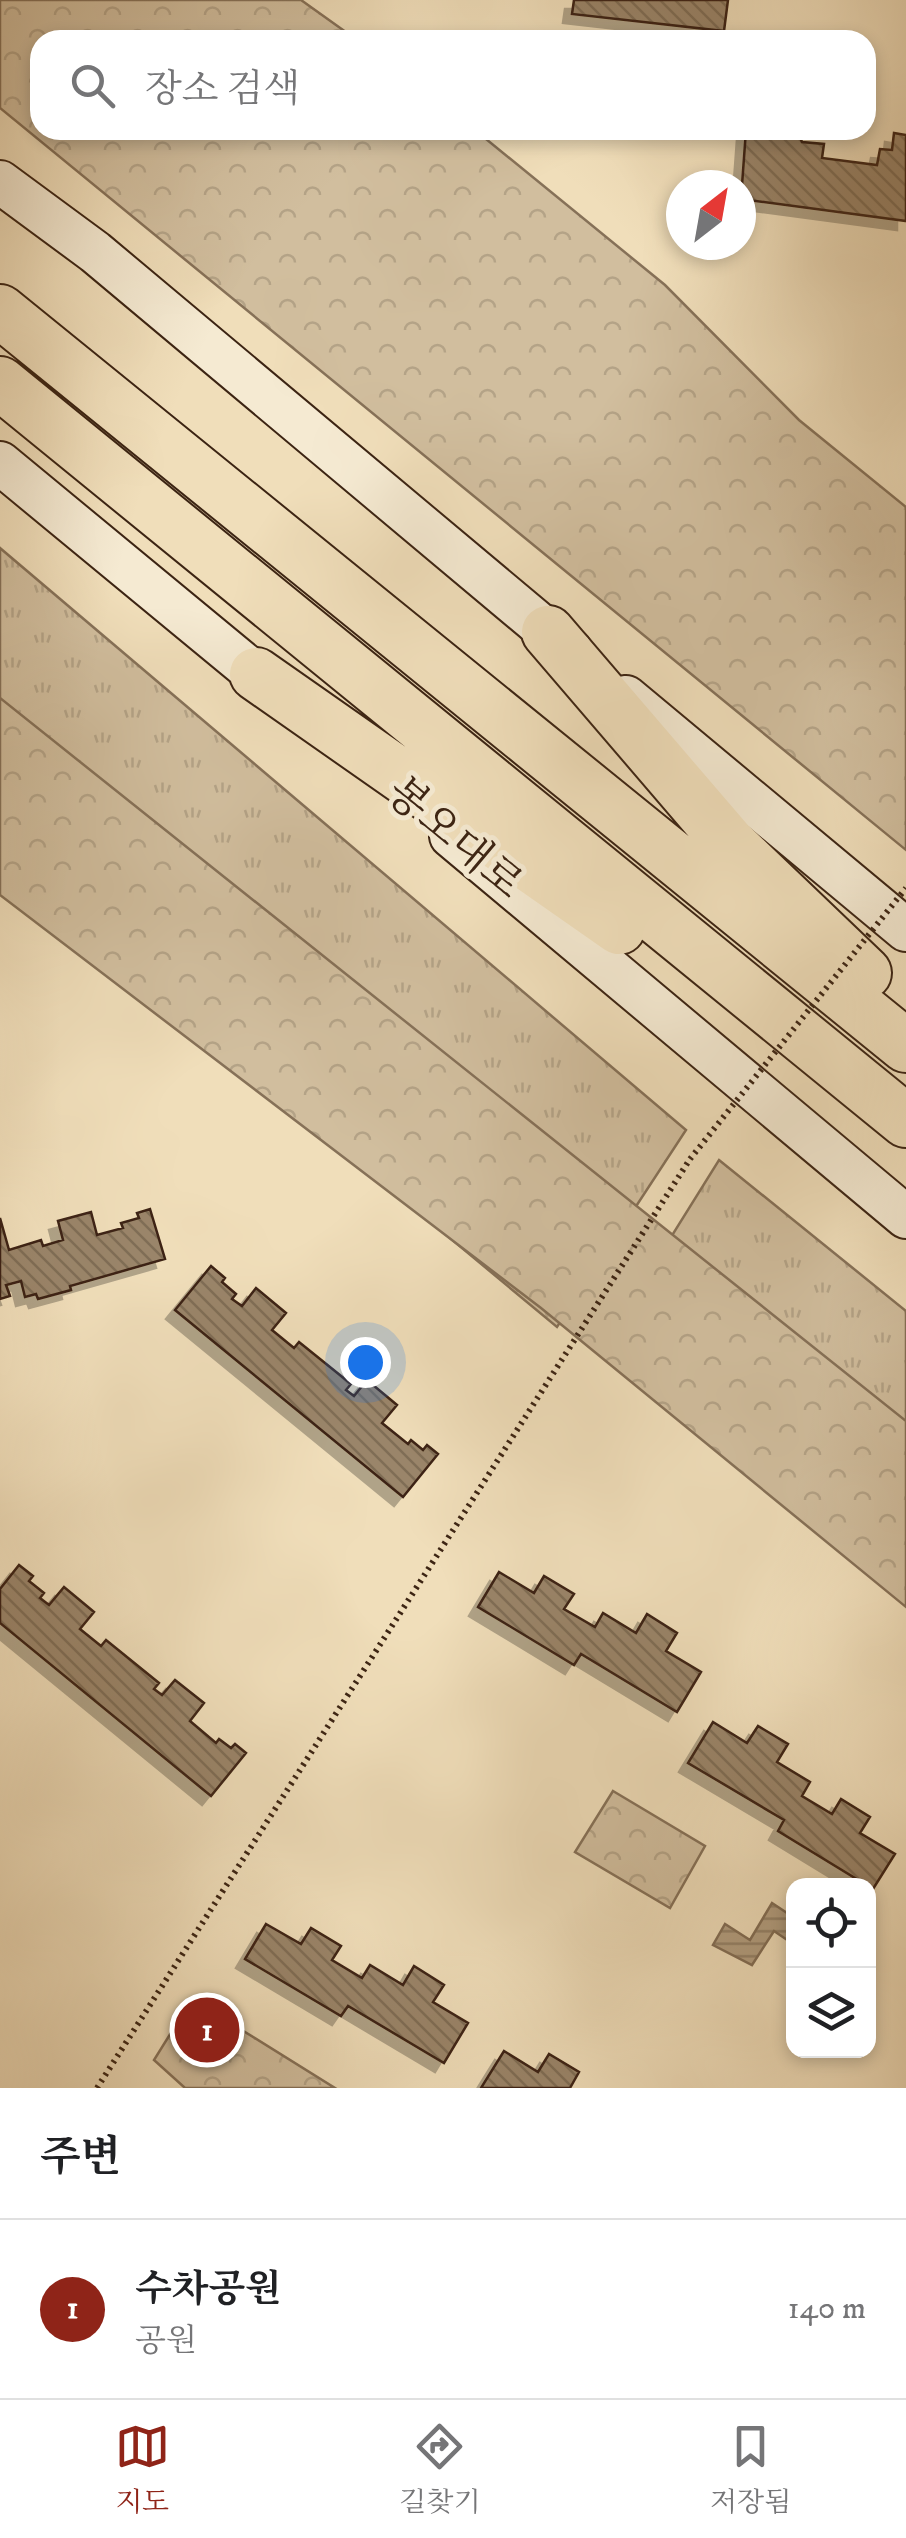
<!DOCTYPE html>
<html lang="ko">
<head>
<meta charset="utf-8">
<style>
  :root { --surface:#fff; --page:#f6f6f6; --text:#202124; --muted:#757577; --line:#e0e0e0; --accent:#8f2418 }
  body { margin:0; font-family:"IM FELL DW Pica","Noto Serif KR",serif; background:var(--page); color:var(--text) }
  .controls { position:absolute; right:30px; bottom:30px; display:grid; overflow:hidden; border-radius:20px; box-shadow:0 5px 15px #0003 }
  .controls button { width:90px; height:90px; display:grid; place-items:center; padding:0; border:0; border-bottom:2px solid var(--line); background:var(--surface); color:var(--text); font:50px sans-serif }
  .compass { position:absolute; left:666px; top:170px; width:90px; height:90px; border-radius:50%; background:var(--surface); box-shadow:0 5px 15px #0003; rotate:31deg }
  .you { position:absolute; left:365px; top:1362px; width:35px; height:35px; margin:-25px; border:8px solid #fff; border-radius:50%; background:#1a73e8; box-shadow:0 0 0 15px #1a73e833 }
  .badge { display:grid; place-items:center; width:65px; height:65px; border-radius:50%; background:var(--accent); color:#fff; font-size:32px; font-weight:700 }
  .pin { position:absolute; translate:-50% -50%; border:5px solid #fff; box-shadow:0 2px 10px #0006 }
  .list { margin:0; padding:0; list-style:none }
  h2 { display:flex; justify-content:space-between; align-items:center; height:130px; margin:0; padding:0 40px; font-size:42px }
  h2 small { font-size:32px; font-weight:400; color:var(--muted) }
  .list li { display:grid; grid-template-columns:65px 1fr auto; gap:30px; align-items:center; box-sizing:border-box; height:180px; padding:0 40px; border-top:2px solid var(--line) }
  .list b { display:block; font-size:38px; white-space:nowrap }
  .list p { margin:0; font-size:32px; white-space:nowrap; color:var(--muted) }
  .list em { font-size:32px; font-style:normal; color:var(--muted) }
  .icon { flex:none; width:55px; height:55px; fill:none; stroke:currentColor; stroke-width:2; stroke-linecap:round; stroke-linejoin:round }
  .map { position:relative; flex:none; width:906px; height:2088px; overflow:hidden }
  .search { position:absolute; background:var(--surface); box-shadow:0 5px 15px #0003; left:30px; right:30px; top:30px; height:110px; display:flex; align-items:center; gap:25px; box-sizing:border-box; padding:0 35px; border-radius:30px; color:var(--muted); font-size:38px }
  .sheet { height:310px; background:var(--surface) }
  nav { display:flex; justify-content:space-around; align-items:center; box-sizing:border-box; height:140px; border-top:2px solid var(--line); background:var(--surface); font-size:28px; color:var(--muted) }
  nav a { display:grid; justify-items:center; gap:5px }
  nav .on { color:var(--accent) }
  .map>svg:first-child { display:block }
  .grass { fill:url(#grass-tufts); stroke:#867158; stroke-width:2.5 }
  .park { fill:url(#park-crowns); stroke:#867158; stroke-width:2.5 }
  .water { fill:url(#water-rules); stroke:#836e55; stroke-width:2.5 }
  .building { fill:url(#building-back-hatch); stroke:#3c2413; stroke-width:2.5; filter:url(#shadow) }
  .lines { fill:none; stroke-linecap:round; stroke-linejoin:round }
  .secondary-casing { stroke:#3c2413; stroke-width:46 }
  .highway-casing { stroke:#3c2413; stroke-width:56 }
  .path { stroke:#3c2413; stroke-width:6; stroke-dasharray:2.5 5; stroke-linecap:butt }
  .secondary { stroke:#f5ead2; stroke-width:42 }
  .highway { stroke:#f0deba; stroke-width:52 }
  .path-bridge { stroke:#3c2413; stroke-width:6; stroke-dasharray:2.5 5; stroke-linecap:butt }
  .labels { text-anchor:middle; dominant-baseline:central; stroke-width:10; stroke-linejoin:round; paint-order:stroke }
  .street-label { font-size:42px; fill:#3c2413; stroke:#f5ead2 }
</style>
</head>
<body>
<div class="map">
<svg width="906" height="2088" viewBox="0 0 906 2088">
  <defs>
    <pattern id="grass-tufts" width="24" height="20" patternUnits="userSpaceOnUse" patternTransform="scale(2.5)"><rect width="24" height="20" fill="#d1be9e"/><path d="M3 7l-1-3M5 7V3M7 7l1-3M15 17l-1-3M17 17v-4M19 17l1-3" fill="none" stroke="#b4a387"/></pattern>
    <pattern id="park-crowns" width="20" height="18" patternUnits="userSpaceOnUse" patternTransform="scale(2.5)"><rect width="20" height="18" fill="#d1be9e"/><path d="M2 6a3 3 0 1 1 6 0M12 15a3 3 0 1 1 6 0" fill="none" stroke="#b4a387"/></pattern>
    <pattern id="water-rules" width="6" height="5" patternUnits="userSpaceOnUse" patternTransform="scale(2.5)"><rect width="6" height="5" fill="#b39f81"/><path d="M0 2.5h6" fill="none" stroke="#938168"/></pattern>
    <pattern id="building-back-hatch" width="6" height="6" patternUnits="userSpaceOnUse" patternTransform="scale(2.5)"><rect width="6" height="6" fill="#9a856a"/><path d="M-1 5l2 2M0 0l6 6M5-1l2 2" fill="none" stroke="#7f6d56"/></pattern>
    <filter id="shadow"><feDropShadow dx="-9" dy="9" stdDeviation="0" flood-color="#0004"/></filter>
  </defs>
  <rect width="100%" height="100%" fill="#f0deba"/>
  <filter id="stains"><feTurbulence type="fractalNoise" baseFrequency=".002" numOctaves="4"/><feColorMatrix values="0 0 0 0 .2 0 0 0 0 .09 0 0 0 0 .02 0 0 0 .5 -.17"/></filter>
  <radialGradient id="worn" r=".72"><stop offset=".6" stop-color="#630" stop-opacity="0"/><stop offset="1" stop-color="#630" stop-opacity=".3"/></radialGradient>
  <path class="grass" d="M 0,548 L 686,1130 L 557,1327 L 0,864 Z
    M 719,1160 L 906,1311 L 906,1604 L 600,1351 Z"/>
  <path class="park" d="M 0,0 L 301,0 L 357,40 L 40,40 L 40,130 L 475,130 L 665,285 L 799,420 L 906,507 L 906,850 L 0,108 Z
    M 0,698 L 906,1421 L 906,1607 L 541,1308 L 0,895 Z
    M 613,1791 L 705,1846 L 670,1908 L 575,1852 Z
    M 192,1999 L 335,2088 L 185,2088 L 154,2060 Z"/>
  <path class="water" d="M 772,1903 L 793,1917 L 793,1944 L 774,1931 L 752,1965 L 713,1945 L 725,1924 L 750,1940 Z"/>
  <path class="building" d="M 574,0 L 728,0 L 724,31 L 572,14 Z
    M 746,130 L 797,130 L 802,142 L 824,144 L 822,158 L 877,165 L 880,149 L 892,150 L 894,133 L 906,135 L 906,221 L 741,199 Z
    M 150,1209 L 165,1259 L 70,1286 L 71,1290 L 38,1299 L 36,1294 L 25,1297 L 21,1281 L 6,1285 L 10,1296 L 0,1299 L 0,1218 L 9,1250 L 41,1240 L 43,1246 L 63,1240 L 58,1221 L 91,1212 L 97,1235 L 123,1228 L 121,1223 L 139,1218 L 137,1213 Z
    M 211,1266 L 225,1278 L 222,1282 L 236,1294 L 232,1299 L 242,1306 L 256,1288 L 286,1313 L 272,1330 L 294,1348 L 299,1342 L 351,1384 L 346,1390 L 354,1396 L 367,1380 L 397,1405 L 382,1423 L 408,1444 L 411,1440 L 423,1450 L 427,1445 L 438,1454 L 403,1497 L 175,1310 Z
    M 19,1565 L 33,1576 L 29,1581 L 44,1593 L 40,1598 L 49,1605 L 64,1587 L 94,1612 L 80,1629 L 101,1646 L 106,1640 L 159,1683 L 154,1689 L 162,1695 L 175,1680 L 204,1703 L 190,1721 L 216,1743 L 219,1739 L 231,1748 L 235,1744 L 246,1753 L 211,1796 L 0,1623 L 0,1589 Z
    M 499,1572 L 534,1593 L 544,1576 L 574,1594 L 564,1609 L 595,1627 L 603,1613 L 636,1633 L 647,1614 L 677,1633 L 666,1651 L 701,1672 L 677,1712 L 581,1654 L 574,1665 L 478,1607 Z
    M 713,1722 L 747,1743 L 758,1726 L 788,1744 L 777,1762 L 810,1782 L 802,1796 L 832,1814 L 841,1799 L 870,1817 L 860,1833 L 895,1854 L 873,1889 L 778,1831 L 784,1820 L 688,1763 Z
    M 266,1924 L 301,1944 L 311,1928 L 341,1946 L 332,1960 L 362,1978 L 370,1965 L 403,1985 L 414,1966 L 444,1985 L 433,2002 L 468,2023 L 444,2063 L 348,2006 L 341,2016 L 245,1959 Z
    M 504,2051 L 538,2072 L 549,2054 L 579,2072 L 570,2088 L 481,2088 Z"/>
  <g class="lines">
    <defs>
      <path id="secondary" d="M 0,182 L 95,252 L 571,651
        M 0,463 L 281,695
        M 626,697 L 906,930
        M 451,836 L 906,1217"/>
      <path id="highway" d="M 0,311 L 906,1046
        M 0,383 L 906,1121
        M 548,632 L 728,842 L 865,973
        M 256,674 L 619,928"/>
    </defs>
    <use href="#secondary" class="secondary-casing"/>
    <use href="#highway" class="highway-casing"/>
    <path class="path" d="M 97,2088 L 690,1159"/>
    <use href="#secondary" class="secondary"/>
    <use href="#highway" class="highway"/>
    <path class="path-bridge" d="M 690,1159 L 906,888"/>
  </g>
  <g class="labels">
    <g class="street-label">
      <text transform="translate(454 839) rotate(40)">봉오대로</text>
    </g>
  </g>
  <rect width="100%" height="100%" filter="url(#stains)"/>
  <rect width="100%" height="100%" fill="url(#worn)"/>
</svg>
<div class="controls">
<button><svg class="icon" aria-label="locate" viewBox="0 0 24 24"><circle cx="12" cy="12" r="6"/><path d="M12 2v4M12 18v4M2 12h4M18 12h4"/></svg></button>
<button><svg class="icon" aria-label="layers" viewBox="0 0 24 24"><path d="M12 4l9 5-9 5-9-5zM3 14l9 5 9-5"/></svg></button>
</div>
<svg class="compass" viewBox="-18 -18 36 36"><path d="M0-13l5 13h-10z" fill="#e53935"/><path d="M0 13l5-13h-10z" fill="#757577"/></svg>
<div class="you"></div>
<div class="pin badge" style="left:207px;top:2030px">1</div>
<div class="search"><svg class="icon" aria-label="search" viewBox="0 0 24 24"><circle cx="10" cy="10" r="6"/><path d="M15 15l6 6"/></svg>장소 검색</div>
</div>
<section class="sheet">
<h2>주변<small></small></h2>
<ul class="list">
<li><span class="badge">1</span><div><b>수차공원</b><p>공원</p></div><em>140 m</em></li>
</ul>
</section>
<nav>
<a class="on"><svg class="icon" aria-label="map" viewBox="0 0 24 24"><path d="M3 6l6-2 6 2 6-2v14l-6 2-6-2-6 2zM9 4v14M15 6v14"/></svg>지도</a>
<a><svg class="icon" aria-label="directions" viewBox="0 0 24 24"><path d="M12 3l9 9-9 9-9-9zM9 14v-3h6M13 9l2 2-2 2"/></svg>길찾기</a>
<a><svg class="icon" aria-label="saved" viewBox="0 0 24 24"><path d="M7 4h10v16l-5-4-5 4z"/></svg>저장됨</a>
</nav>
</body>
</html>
